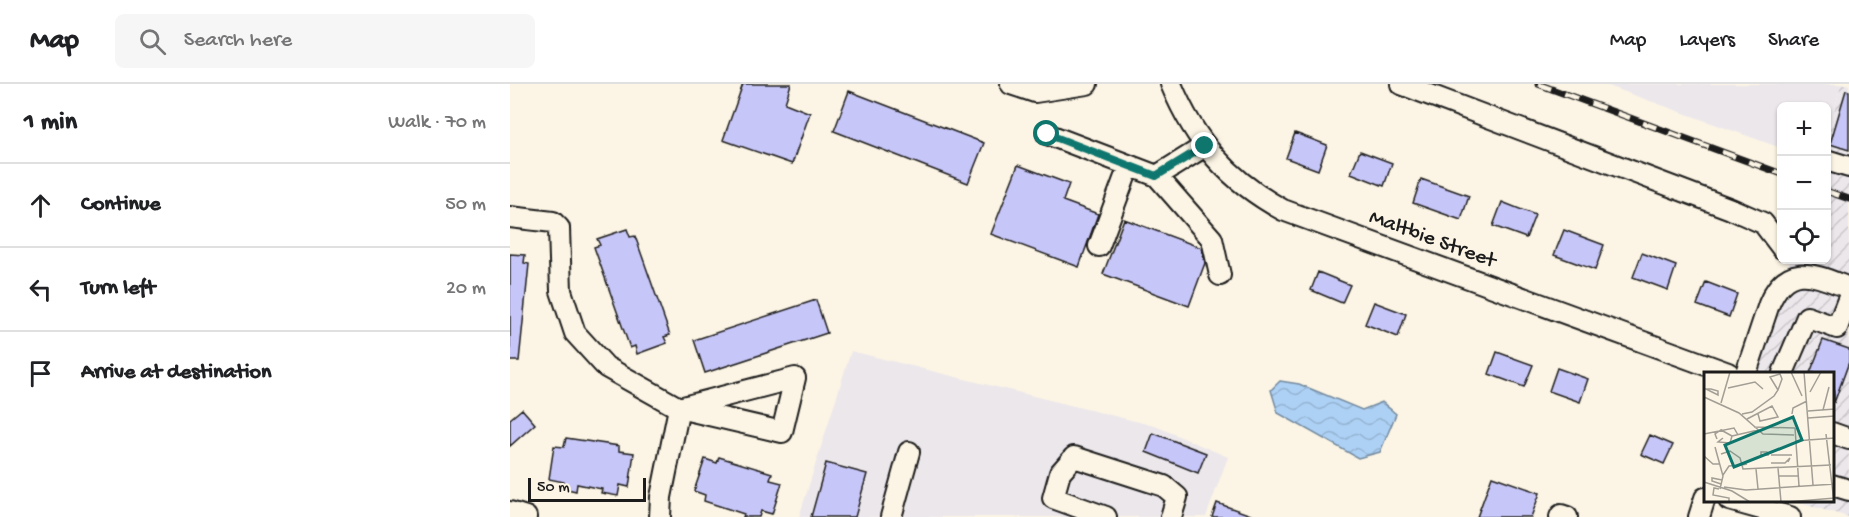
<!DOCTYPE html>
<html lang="en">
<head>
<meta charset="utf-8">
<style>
  :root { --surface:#fff; --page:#f6f6f6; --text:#202124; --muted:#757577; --line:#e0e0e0 }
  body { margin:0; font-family:"Gochi Hand",sans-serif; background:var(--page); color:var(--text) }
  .controls { position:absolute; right:18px; top:18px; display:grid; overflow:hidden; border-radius:9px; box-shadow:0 2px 4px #0004 }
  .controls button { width:54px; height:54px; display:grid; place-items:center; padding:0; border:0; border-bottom:2px solid var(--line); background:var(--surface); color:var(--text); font:30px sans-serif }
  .scale { position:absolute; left:18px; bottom:15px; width:118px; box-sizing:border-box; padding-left:6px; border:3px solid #1c1c1c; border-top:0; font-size:16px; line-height:21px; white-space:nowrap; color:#1c1c1c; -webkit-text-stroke:4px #fcf5e5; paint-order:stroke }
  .stop { position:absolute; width:18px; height:18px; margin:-14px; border:4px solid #0f766e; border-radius:50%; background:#fff }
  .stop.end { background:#0f766e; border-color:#fff; box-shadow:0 2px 6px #0008 }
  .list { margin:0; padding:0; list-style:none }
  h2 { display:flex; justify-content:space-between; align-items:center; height:78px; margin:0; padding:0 24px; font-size:26px }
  h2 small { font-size:20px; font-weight:400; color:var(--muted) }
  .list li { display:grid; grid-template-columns:39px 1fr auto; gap:18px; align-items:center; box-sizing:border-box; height:84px; padding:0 24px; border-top:2px solid var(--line) }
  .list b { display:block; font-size:22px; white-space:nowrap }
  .list em { font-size:20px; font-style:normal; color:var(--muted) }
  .icon { flex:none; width:33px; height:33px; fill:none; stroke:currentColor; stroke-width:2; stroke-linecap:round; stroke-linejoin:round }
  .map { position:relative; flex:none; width:1339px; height:433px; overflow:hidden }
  header { display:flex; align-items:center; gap:36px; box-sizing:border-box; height:84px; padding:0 30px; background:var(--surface); border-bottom:2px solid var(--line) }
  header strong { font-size:28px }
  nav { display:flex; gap:33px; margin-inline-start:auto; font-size:21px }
  .search { width:420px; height:54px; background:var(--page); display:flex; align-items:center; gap:15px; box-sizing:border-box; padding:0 21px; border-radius:9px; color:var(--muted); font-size:22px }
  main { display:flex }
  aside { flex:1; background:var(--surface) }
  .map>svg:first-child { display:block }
  .built { fill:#ece7eb }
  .industrial { fill:url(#industrial-furrows) }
  .water { fill:url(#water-waves); stroke:#73899e; stroke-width:1.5 }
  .building { fill:#c7c6f8; stroke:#1c1c1c; stroke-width:1.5 }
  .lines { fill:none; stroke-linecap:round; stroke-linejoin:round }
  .minor-casing { stroke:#1c1c1c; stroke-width:24 }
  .minor { stroke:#fcf5e5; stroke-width:20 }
  .rail-casing { stroke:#1c1c1c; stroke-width:7 }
  .rail { stroke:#fcf5e5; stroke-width:4.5; stroke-dasharray:14; stroke-linecap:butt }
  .route { stroke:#0f766e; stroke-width:8 }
  .labels { text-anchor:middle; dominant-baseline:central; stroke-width:4.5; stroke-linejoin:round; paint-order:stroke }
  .street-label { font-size:22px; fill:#1c1c1c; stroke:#fcf5e5 }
  .inset-road { fill:none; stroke:#a29e95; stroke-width:1.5 }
  .view { fill:#0f766e; fill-opacity:0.15; stroke:#0f766e; stroke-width:3 }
  .inset-edge { fill:none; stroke:#1c1c1c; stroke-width:3 }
</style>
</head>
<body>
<header>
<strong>Map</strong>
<div class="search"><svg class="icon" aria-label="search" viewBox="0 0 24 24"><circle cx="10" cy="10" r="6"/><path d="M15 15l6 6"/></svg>Search here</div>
<nav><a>Map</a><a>Layers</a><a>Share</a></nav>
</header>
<main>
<aside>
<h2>1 min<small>Walk · 70 m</small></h2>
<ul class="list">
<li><svg class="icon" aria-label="ahead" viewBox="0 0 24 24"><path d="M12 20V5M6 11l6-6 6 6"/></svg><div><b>Continue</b></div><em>50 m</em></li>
<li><svg class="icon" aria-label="left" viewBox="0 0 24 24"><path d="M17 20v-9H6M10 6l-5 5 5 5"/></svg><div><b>Turn left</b></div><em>20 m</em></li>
<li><svg class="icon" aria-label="arrive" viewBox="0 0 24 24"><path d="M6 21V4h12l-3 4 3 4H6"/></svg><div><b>Arrive at destination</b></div></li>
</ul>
</aside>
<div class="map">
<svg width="1339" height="433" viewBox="0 0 1339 433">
  <defs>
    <pattern id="industrial-furrows" width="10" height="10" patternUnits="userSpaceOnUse" patternTransform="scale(1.5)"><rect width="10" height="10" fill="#ece7eb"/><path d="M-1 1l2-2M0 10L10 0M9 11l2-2" fill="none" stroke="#cac6c9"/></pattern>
    <pattern id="water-waves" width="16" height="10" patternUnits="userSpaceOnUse" patternTransform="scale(1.5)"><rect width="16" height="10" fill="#add1f5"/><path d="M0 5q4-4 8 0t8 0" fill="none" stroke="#94b3d1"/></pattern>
  </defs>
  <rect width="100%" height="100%" fill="#fcf5e5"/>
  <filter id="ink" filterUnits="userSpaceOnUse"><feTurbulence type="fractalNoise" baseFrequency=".0167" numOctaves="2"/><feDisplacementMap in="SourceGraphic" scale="12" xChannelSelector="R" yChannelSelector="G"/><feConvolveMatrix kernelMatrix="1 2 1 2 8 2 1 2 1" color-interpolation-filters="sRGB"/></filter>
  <g filter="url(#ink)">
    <path class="built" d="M 1093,0 L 1331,0 L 1317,56 L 1316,22 L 1272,22 L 1271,64 Z
      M 341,267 L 645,342 L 718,373 L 696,433 L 289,433 Z"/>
    <path class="industrial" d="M 1331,0 L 1339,0 L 1339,433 L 1282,417 L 1322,416 L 1322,289 L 1243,289 L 1280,176 L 1316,176 L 1317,56 Z"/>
    <path class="water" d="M 770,297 L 789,300 L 852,326 L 872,318 L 886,330 L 870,368 L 848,374 L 768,329 L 761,306 Z"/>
    <path class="building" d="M 233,0 L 281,0 L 275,19 L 300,29 L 282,80 L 213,56 Z
      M 1336,6 L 1339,7 L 1339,66 L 1320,60 Z
      M 339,7 L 474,59 L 458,99 L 324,47 Z
      M 785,49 L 817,61 L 808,86 L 776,74 Z
      M 850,67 L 882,79 L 874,102 L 841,89 Z
      M 508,81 L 559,100 L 553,117 L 588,130 L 569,183 L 481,150 Z
      M 911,95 L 959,112 L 951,136 L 903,119 Z
      M 992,118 L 1025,131 L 1016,154 L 983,142 Z
      M 614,135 L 692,164 L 695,179 L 679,222 L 593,190 Z
      M 117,145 L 120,153 L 125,152 L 160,251 L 154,253 L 157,259 L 127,270 L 125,262 L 120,264 L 84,163 L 90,161 L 87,155 Z
      M 1054,146 L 1094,161 L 1085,186 L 1044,171 Z
      M 1132,169 L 1166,182 L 1158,206 L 1123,193 Z
      M 0,170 L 15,171 L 14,179 L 19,180 L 9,277 L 0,277 Z
      M 808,188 L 840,201 L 832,219 L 801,206 Z
      M 1196,198 L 1227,210 L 1219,233 L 1187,221 Z
      M 306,216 L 317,249 L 195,289 L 184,256 Z
      M 864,218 L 896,230 L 888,253 L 855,240 Z
      M 1313,256 L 1339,265 L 1339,278 L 1324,319 L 1323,289 L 1300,289 Z
      M 987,268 L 1023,281 L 1014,303 L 979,290 Z
      M 1047,284 L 1078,295 L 1070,318 L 1039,307 Z
      M 12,325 L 25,340 L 0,362 L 0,335 Z
      M 643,349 L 696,369 L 688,389 L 636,368 Z
      M 1140,351 L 1163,361 L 1154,380 L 1131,370 Z
      M 56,354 L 109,362 L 109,367 L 124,369 L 119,403 L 110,401 L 108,412 L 91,409 L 92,405 L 67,400 L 66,407 L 53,404 L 54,398 L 39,395 L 44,362 L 54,363 Z
      M 209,373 L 262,389 L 260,396 L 272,399 L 262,430 L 251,427 L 249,433 L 233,433 L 234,430 L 194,417 L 195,411 L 184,407 L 195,375 L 207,379 Z
      M 316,379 L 357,390 L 345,433 L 301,433 Z
      M 982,392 L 1030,409 L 1021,433 L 967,433 Z
      M 707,419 L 741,431 L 741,433 L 702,433 Z"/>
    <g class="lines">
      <defs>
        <path id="minor" d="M 501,0 L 525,8 L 577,0
          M 661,0 C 685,58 718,96 773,126 L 1218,289
          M 891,0 L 1221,125 L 1253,139 L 1272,164
          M 537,50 L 647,92 L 695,62
          M 1316,76 L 1339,83
          M 647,92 L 702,155 L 710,191
          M 0,133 L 43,138 L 49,144 L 51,207 L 65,249 L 96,283 L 169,324 L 151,413 L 150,433
          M 589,162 L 619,82
          M 1236,289 L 1259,220 C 1277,176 1305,191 1339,204
          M 1273,289 L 1297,233 L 1327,244 L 1339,213
          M 285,294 L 272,348 L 169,324 Z
          M 1322,349 L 1339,355
          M 1322,401 L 1339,406
          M 1219,416 L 1280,433
          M 0,428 L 16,433
          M 381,433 L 399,368
          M 596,433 L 543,414 L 550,389 L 564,373 L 654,402 L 667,413 L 661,433
          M 1050,433 L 1051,431 L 1057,433
          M 1189,433 L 1195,414"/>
      </defs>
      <use href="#minor" class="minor-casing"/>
      <use href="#minor" class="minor"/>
      <defs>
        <path id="rail" d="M 1028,0 L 1272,90
          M 1316,107 L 1339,115"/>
      </defs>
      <use href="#rail" class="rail-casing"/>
      <use href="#rail" class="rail"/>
    </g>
  </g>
  <g class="lines" filter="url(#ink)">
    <path class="route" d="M 537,50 L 646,92 L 695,62"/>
  </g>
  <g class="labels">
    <g class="street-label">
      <text transform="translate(922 156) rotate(20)">Maltbie Street</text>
    </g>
  </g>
  <g transform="translate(1194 288)">
    <rect width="130" height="130" fill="#fcf5e5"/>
    <path class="inset-road" d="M 87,0 L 98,24M 100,0 L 109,113M 24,16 L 51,10 L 59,17M 0,17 L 7,17 L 14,19 L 14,23 L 2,17M 106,20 L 117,0M 0,25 L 35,41 L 59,62 L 90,63M 17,31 L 26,0M 119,38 L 125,15M 104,39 L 131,37M 38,42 L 48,40 L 70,24 L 74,18 L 78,7 L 76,2 L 66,5 L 74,18M 88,42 L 89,36 L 103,29M 104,46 L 131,44M 43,47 L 68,34 L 74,45 L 56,49 L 54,42M 50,55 L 91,56M 91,56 L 95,114M 0,62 L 30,56 L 34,63M 122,62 L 130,130M 28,64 L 54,58M 19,66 L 14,70 L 26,71 L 28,64M 13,67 L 11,62 L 17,58 L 28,64M 91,69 L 131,66M 11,75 L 19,104 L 16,117M 63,80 L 64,83 L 57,83 L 57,80 ZM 17,82 L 26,79 L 36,86 L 38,93 L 25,94 L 19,103M 67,83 L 88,83M 0,84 L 9,92 L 16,92M 67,91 L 81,91 L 86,86 L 84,90M 43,92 L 38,93 L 39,97 L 127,93M 74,96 L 77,130M 52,97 L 54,117M 75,104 L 94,104M 0,110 L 28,119 L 46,130M 17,112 L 8,109 L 8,106 L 18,108M 20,115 L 42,118 L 131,112M 15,117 L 10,116 L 9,123 L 25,126 L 25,130M 83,130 L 131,126"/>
    <path class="view" d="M 89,45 L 98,68 L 30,95 L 21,73 Z"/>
    <rect width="130" height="130" class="inset-edge"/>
  </g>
</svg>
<div class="controls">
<button>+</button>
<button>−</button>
<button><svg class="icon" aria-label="locate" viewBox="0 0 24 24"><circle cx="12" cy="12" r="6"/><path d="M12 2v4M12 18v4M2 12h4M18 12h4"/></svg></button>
</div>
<div class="scale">50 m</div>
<div class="stop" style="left:537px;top:50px"></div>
<div class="stop end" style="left:695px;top:62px"></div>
</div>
</main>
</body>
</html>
